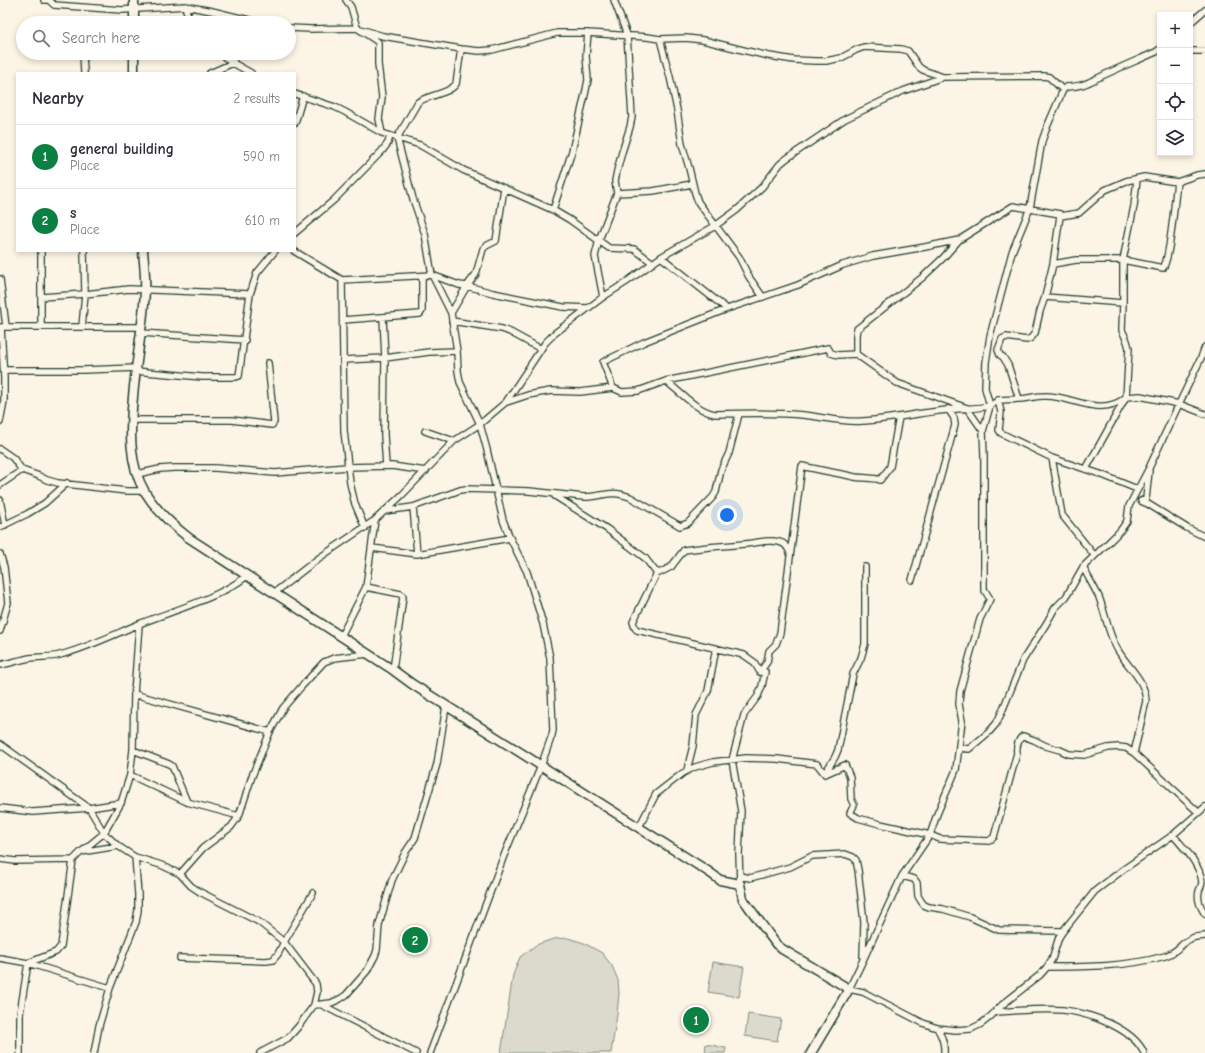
<!DOCTYPE html>
<html lang="en">
<head>
<meta charset="utf-8">
<style>
  :root { --surface:#fff; --page:#f7f7f7; --text:#2b2b33; --muted:#7c7c81; --line:#e1e1e2; --accent:#0b8043 }
  body { margin:0; font-family:"Comic Neue",sans-serif; background:var(--page); color:var(--text) }
  .controls { position:absolute; right:12px; top:12px; display:grid; overflow:hidden; border-radius:0px; box-shadow:0 2px 6px #0003 }
  .controls button { width:36px; height:36px; display:grid; place-items:center; padding:0; border:0; border-bottom:1px solid var(--line); background:var(--surface); color:var(--text); font:20px sans-serif }
  .you { position:absolute; left:727px; top:515px; width:14px; height:14px; margin:-10px; border:3px solid #fff; border-radius:50%; background:#1a73e8; box-shadow:0 0 0 6px #1a73e833 }
  .badge { display:grid; place-items:center; width:26px; height:26px; border-radius:50%; background:var(--accent); color:#fff; font-size:13px; font-weight:700 }
  .pin { position:absolute; translate:-50% -50%; border:2px solid #fff; box-shadow:0 1px 4px #0006 }
  .list { margin:0; padding:0; list-style:none }
  h2 { display:flex; justify-content:space-between; align-items:center; height:52px; margin:0; padding:0 16px; font-size:17px }
  h2 small { font-size:13px; font-weight:400; color:var(--muted) }
  .list li { display:grid; grid-template-columns:26px 1fr auto; gap:12px; align-items:center; box-sizing:border-box; height:64px; padding:0 16px; border-top:1px solid var(--line) }
  .list b { display:block; font-size:15px; white-space:nowrap }
  .list p { margin:0; font-size:13px; white-space:nowrap; color:var(--muted) }
  .list em { font-size:13px; font-style:normal; color:var(--muted) }
  .icon { flex:none; width:22px; height:22px; fill:none; stroke:currentColor; stroke-width:2; stroke-linecap:round; stroke-linejoin:round }
  .map { position:relative; flex:none; width:1205px; height:1053px; overflow:hidden }
  .search { position:absolute; background:var(--surface); box-shadow:0 2px 6px #0003; left:16px; top:16px; width:280px; height:44px; display:flex; align-items:center; gap:10px; box-sizing:border-box; padding:0 14px; border-radius:22px; color:var(--muted); font-size:15px }
  .panel { position:absolute; background:var(--surface); box-shadow:0 2px 6px #0003; left:16px; top:72px; width:280px; height:180px; border-radius:0px }
  .map>svg:first-child { display:block }
  .garden { fill:#dcdacc; stroke:#7e8c80 }
  .lines { fill:none; stroke-linecap:round; stroke-linejoin:round }
  .street-casing { stroke:#1f3d34; stroke-width:8 }
  .secondary-casing { stroke:#1f3d34; stroke-width:11 }
  .street { stroke:#fcf5e5; stroke-width:5.5 }
  .secondary { stroke:#fcf5e5; stroke-width:8 }
</style>
</head>
<body>
<div class="map">
<svg width="1205" height="1053" viewBox="0 0 1205 1053">
  <rect width="100%" height="100%" fill="#fcf5e5"/>
  <filter id="ink" filterUnits="userSpaceOnUse"><feTurbulence type="fractalNoise" baseFrequency=".025" numOctaves="2"/><feDisplacementMap in="SourceGraphic" scale="8" xChannelSelector="R" yChannelSelector="G"/><feConvolveMatrix kernelMatrix="1 2 1 2 8 2 1 2 1" color-interpolation-filters="sRGB"/></filter>
  <g filter="url(#ink)">
    <path class="garden" d="M 568,938 L 584,943 L 602,953 L 612,966 L 618,980 L 619,993 L 617,1015 L 611,1053 L 501,1053 L 513,975 L 520,957 L 536,945 L 553,939 Z
      M 713,962 L 744,967 L 739,997 L 708,992 Z
      M 748,1014 L 781,1019 L 777,1041 L 745,1036 Z
      M 706,1044 L 726,1048 L 725,1053 L 705,1053 Z"/>
    <g class="lines">
      <defs>
        <path id="street" d="M 44,0 L 49,0 L 54,5 L 122,10 L 185,6 L 212,11 L 262,23
          M 346,0 L 351,7 L 357,28 L 378,42 L 378,64 L 382,97 L 379,119 L 382,133
          M 185,6 L 190,23
          M 1190,23 L 1205,10
          M 289,28 L 311,29 L 357,28 L 383,36 L 461,49 L 479,51 L 492,50 L 557,33 L 588,33 L 647,37 L 660,39 L 686,38 L 703,40 L 747,51 L 769,56 L 794,60 L 815,61 L 826,61 L 841,58 L 856,50 L 864,47 L 883,48 L 901,49 L 908,51 L 919,67 L 923,70 L 943,77 L 1044,76 L 1049,77 L 1063,90
          M 660,39 L 670,77 L 677,110 L 682,144 L 689,168 L 695,193 L 698,202 L 739,257 L 749,277 L 763,297
          M 1160,49 L 1156,52 C 1138,60 1121,67 1104,75 C 1089,82 1083,87 1066,87 L 1063,90 L 1047,127 L 1042,141 L 1030,208 L 1012,252 L 990,336 L 986,362 L 985,388 L 990,406 L 983,431 L 984,456 L 984,589 L 990,599 L 980,619 L 960,691 L 959,704 L 962,721 L 956,770 L 937,814 L 930,835 L 902,876 L 863,960 L 849,989 L 863,992 L 923,1023 L 937,1028 L 955,1030 L 971,1029 L 981,1024 L 990,1017 L 1002,1005 L 1040,975 L 1047,967 L 1052,959 L 1059,937 L 1063,931 L 1095,891 L 1124,869 L 1173,835 L 1205,807
          M 1190,51 L 1205,51
          M 83,53 L 84,73
          M 219,53 L 233,63 L 251,73
          M 210,73 L 233,63 L 235,53
          M 295,94 L 335,107 L 345,112 L 382,133 L 420,145 L 463,170 L 553,210 L 570,220 L 609,248 L 634,249 L 653,263
          M 295,123 L 303,96
          M 617,193 L 653,191 L 692,184
          M 553,210 L 572,151 L 586,90 L 588,80 L 586,56 L 588,33
          M 295,233 L 334,200 L 382,151 L 388,143 L 390,136
          M 294,251 L 342,280 L 432,275 L 459,285 L 467,286 L 493,293 L 563,307 L 588,308
          M 661,257 L 727,309
          M 1053,264 L 1076,260 L 1123,260 L 1163,268 C 1170,260 1175,196 1177,182
          M 0,279 L 6,326
          M 342,280 L 344,431 L 350,483 L 355,504 L 365,528
          M 41,297 L 85,294 L 129,289 L 250,294 L 257,273 L 275,251
          M 603,297 L 595,256 L 599,240 L 617,193 L 615,181 L 617,171 L 622,152 L 630,127 L 632,117 L 627,35 L 614,0
          M 1045,297 L 1123,303
          M 451,313 L 467,286 L 476,274 L 483,249 L 486,246 L 496,241 L 504,188
          M 383,317 L 385,358 L 384,435 L 386,466
          M 343,320 L 420,314 L 422,311 L 422,276
          M 452,321 L 502,329 L 510,332 L 541,349
          M 0,327 L 142,327
          M 41,327 L 41,251
          M 82,327 L 85,294 L 84,251
          M 141,333 L 245,340
          M 856,354 L 856,335 L 857,329 L 923,277 L 943,258 L 959,240 L 1013,206 L 1060,214 L 1060,216 L 1079,213 L 1105,190 L 1126,181 L 1144,177 L 1177,182 L 1197,175 L 1205,174
          M 344,360 L 385,358 L 429,352 L 457,351
          M 4,370 L 84,370 L 136,368
          M 135,371 L 202,377 L 236,377 L 239,376 L 250,294
          M 666,381 C 680,392 697,411 715,414 C 744,413 774,412 803,415 C 823,417 843,423 863,421 C 891,419 919,413 947,410 C 959,408 978,409 989,406 C 993,405 996,401 999,400 C 1005,399 1012,400 1017,399 C 1027,399 1035,396 1044,396 C 1073,395 1100,419 1126,397 L 1129,348 L 1127,341 L 1122,330 L 1123,303 L 1123,260 L 1134,206 L 1137,179
          M 613,388 L 603,362 L 644,342 L 727,309 L 798,285 L 843,265 L 873,256 L 925,247 L 959,240
          M 1019,399 L 1008,365 L 1003,357 L 1000,355 L 998,350 L 1002,339 L 1006,337 L 1027,340 L 1031,338 L 1035,333 L 1040,311 L 1045,297 L 1053,264 L 1060,216
          M 998,400 L 1001,412 L 999,430 L 1001,433 L 1007,436 L 1052,458 L 1100,474 L 1137,489
          M 507,402 L 528,395 L 551,391 L 580,392 L 613,388 L 622,392 L 638,391 L 666,381 L 828,348 L 831,353 L 838,355 L 856,354 L 897,383 L 967,408 L 983,431
          M 131,420 L 232,420 L 272,425 L 274,422 L 268,363
          M 0,422 L 4,401 L 4,378 L 1,327
          M 425,431 L 454,441
          M 0,449 L 13,458 L 22,470 L 39,476 L 47,480 L 58,483 L 126,491 L 144,491
          M 1052,458 L 1062,515 L 1094,555
          M 1086,469 L 1126,397 L 1140,396 L 1179,404 L 1205,414
          M 137,474 L 160,469 L 174,468 L 215,468 L 275,473 L 347,467 L 392,466 L 426,471
          M 0,485 L 22,470
          M 555,496 L 607,529 L 645,558 L 655,571 L 659,573 L 671,567 L 684,550 C 704,547 725,546 745,544 C 757,543 768,539 779,542 C 785,543 787,547 790,552
          M 0,500 L 5,525
          M 1141,501 L 1148,504 L 1187,528 L 1205,537
          M 1141,501 L 1146,499 L 1149,471
          M 413,507 L 417,554
          M 385,511 L 413,507 L 460,490 L 466,489 L 529,491 L 584,497 C 604,497 609,489 630,497 L 680,526 L 688,523 L 713,497 L 716,492 L 721,470 L 729,453 L 739,414
          M 0,527 L 27,514 L 45,503 L 67,483
          M 372,548 L 417,554 L 510,538
          M 0,554 L 4,567 L 8,603 L 0,631
          M 1083,567 C 1088,577 1094,587 1099,597 C 1106,616 1109,638 1121,655 C 1131,670 1145,681 1146,701 L 1134,753
          M 657,573 L 633,622 L 635,628 L 637,630 L 744,655 L 754,662 L 760,672
          M 912,580 L 955,425 L 954,418 L 948,409
          M 366,587 L 401,594 L 403,597 L 393,670
          M 274,593 L 319,558 L 375,520 L 402,495 L 454,441 L 480,424 L 506,402 L 545,343 L 555,333 L 603,297 L 625,283 L 661,257 L 715,226 L 737,210 L 762,187 L 780,164 L 786,159 L 845,119 L 903,91 L 943,77
          M 341,636 L 366,587 L 375,520
          M 0,665 C 10,663 20,660 30,658 C 40,656 50,658 60,655 C 87,648 113,635 139,624 C 174,610 217,599 247,576
          M 134,694 L 270,732
          M 0,744 L 89,808 L 104,833 L 118,846 L 135,857 L 161,865 L 180,874 L 191,886 L 200,892 L 259,922 L 284,942 L 316,984 L 317,992 L 314,1005 L 298,1027 L 288,1038 L 260,1053
          M 960,748 L 969,749 L 989,732 L 996,724 L 1001,714 L 1023,660 L 1046,624 L 1055,608 L 1066,597 L 1070,590 L 1083,567 L 1108,543 L 1120,531 L 1127,521 L 1129,506 L 1149,468 L 1179,404 L 1201,358 L 1205,347
          M 133,750 L 169,764 L 172,766 L 187,802
          M 687,770 L 693,746 L 696,715 L 708,691 L 716,648
          M 825,773 L 835,757 L 838,750 L 853,674 L 861,658 L 865,644 L 865,567
          M 130,775 L 187,802 L 239,816
          M 0,808 L 33,812 L 89,808 L 121,803
          M 639,827 L 656,794 L 683,773 L 695,767 L 713,762 L 746,758 L 777,759 L 817,764 L 825,774 L 845,765 L 850,777 L 851,799 L 854,805 L 850,813 L 858,818 L 880,824 L 930,835 L 940,839 L 989,841 L 994,837 L 1017,753 C 1016,748 1018,739 1023,736 L 1034,740 L 1046,746 L 1060,750 L 1069,754 L 1084,755 L 1108,748 L 1118,747 L 1126,748 L 1134,753 L 1198,812
          M 1173,835 C 1184,848 1200,864 1202,882 C 1202,885 1200,888 1199,891 C 1197,900 1200,906 1205,914
          M 81,852 L 104,833 L 121,803 L 130,775 L 133,750 L 134,694 L 139,625
          M 0,859 L 15,861 L 73,860
          M 180,874 L 203,848 L 231,827 L 239,816 L 252,776 L 270,732 L 283,708 L 301,687 L 324,662 L 334,658 L 342,657 L 368,654
          M 740,876 L 750,878 L 790,867 L 812,856 L 845,854 L 853,857 L 856,860 L 858,870 L 864,922 L 863,957
          M 902,876 L 914,879 L 917,883 L 918,896 L 921,901 L 924,905 L 929,907 L 943,909 L 970,917 L 999,930 L 1063,931
          M 740,884 L 739,854 L 741,811 L 732,760 L 744,715 L 758,696 L 762,686 L 765,672 L 760,672 L 767,662 L 769,651 L 776,644 L 780,633 L 802,466 C 819,470 837,473 855,477 C 861,478 876,478 880,480 L 890,467 L 899,417
          M 0,958 L 28,963 L 110,988
          M 180,958 L 266,961 L 273,960 L 278,954 L 284,942 L 313,893
          M 1047,967 C 1087,967 1126,967 1165,956 C 1178,952 1180,944 1190,939 C 1195,936 1200,937 1205,936
          M 314,1005 L 331,1003 L 340,999 L 346,995 L 367,971 L 375,956 L 377,950 L 379,925 L 392,880 L 405,853 L 415,838 L 437,764 L 446,706
          M 322,1005 L 416,1053
          M 996,1012 C 1018,1011 1041,1008 1063,1010 C 1089,1013 1133,1028 1144,1053
          M 937,1028 C 942,1036 945,1043 944,1053
          M 20,1053 L 20,1014 L 28,963 L 56,952 L 61,946 L 73,860 L 81,852 L 118,846
          M 94,1053 L 99,1026 L 110,988 L 136,922 L 138,910 L 138,894 L 135,857
          M 430,1053 L 503,858 L 541,766 L 552,735 L 553,730 L 550,658 L 543,624 L 527,572 L 510,538 L 503,520 L 487,450 L 480,424 L 460,382 L 458,371 L 457,351 L 451,313 L 432,275 L 425,234 L 413,199 L 397,138 L 418,102 C 428,95 449,94 456,84 L 461,49"/>
        <path id="secondary" d="M 134,23 L 134,0
          M 134,53 L 134,73
          M 143,251 C 144,264 146,278 145,291 C 143,326 136,361 133,397 C 130,428 128,464 145,492 C 156,510 172,525 189,538 L 393,670 L 412,684 L 709,872 L 720,880 L 740,884 L 743,899 L 776,944 L 782,949 L 849,989 L 811,1053"/>
      </defs>
      <use href="#street" class="street-casing"/>
      <use href="#secondary" class="secondary-casing"/>
      <use href="#street" class="street"/>
      <use href="#secondary" class="secondary"/>
    </g>
  </g>
</svg>
<div class="controls">
<button>+</button>
<button>−</button>
<button><svg class="icon" aria-label="locate" viewBox="0 0 24 24"><circle cx="12" cy="12" r="6"/><path d="M12 2v4M12 18v4M2 12h4M18 12h4"/></svg></button>
<button><svg class="icon" aria-label="layers" viewBox="0 0 24 24"><path d="M12 4l9 5-9 5-9-5zM3 14l9 5 9-5"/></svg></button>
</div>
<div class="you"></div>
<div class="pin badge" style="left:696px;top:1020px">1</div>
<div class="pin badge" style="left:415px;top:940px">2</div>
<div class="search"><svg class="icon" aria-label="search" viewBox="0 0 24 24"><circle cx="10" cy="10" r="6"/><path d="M15 15l6 6"/></svg>Search here</div>
<section class="panel">
<h2>Nearby<small>2 results</small></h2>
<ul class="list">
<li><span class="badge">1</span><div><b>general building</b><p>Place</p></div><em>590 m</em></li>
<li><span class="badge">2</span><div><b>s</b><p>Place</p></div><em>610 m</em></li>
</ul>
</section>
</div>
</body>
</html>
